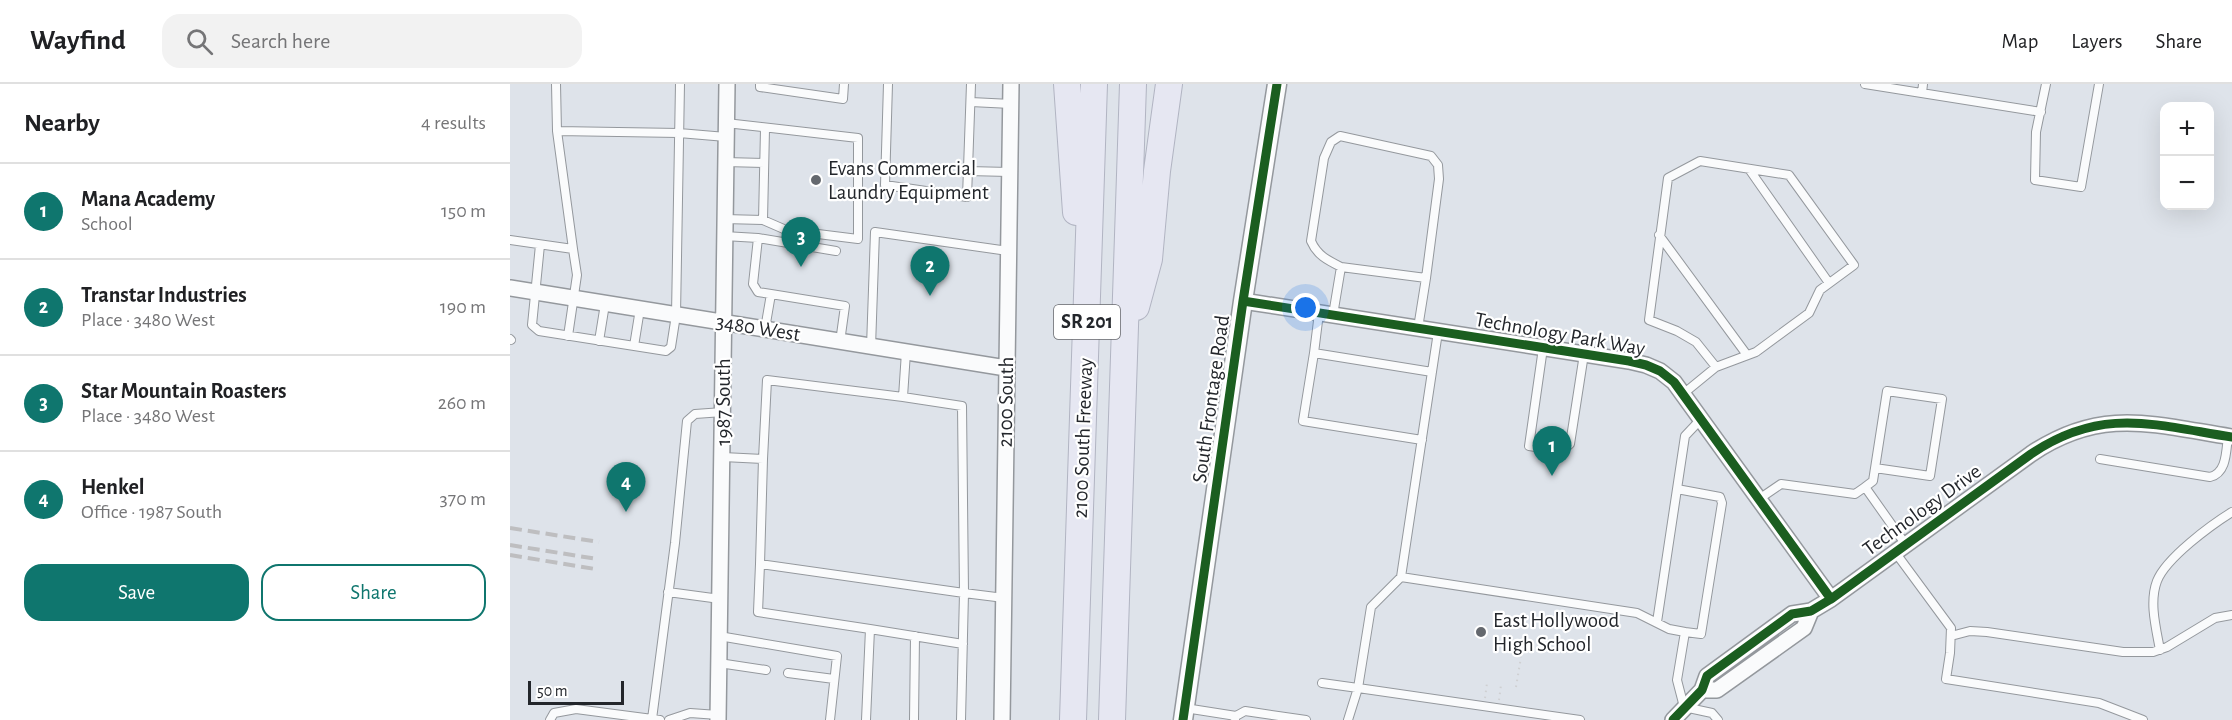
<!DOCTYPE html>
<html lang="en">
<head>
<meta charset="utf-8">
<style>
  :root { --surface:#fff; --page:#f2f2f2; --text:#202124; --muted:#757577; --line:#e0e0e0; --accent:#0f766e }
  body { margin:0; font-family:"Alegreya Sans",sans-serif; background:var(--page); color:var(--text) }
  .controls { position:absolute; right:18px; top:18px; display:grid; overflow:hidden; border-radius:12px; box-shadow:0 6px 24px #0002 }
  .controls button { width:54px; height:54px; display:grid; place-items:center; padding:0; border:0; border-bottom:2px solid var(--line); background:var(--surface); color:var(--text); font:30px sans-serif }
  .scale { position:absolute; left:18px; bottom:15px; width:96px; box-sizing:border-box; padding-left:6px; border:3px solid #23262b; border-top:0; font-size:16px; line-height:21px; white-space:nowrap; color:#23262b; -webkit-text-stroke:4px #fff; paint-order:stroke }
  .you { position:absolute; left:796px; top:224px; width:21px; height:21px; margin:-15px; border:4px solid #fff; border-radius:50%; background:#1a73e8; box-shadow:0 0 0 9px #1a73e833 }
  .badge { display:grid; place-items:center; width:39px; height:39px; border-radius:50%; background:var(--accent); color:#fff; font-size:20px; font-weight:700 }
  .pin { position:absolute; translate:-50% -50px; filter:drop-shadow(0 2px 3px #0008) }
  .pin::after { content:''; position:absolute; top:32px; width:21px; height:18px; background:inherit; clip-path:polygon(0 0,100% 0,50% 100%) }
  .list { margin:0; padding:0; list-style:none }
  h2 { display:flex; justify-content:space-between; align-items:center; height:78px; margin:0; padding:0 24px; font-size:26px }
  h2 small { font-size:20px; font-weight:400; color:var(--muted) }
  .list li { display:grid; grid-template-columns:39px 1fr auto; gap:18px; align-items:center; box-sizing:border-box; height:96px; padding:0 24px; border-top:2px solid var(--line) }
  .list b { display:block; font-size:22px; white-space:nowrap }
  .list p { margin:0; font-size:20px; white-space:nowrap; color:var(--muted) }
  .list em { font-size:20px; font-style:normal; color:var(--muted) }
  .actions { display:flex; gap:12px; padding:18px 24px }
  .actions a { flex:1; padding:14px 0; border:2px solid var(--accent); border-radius:18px; text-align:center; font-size:21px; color:var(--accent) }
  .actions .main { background:var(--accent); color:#fff }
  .icon { flex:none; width:33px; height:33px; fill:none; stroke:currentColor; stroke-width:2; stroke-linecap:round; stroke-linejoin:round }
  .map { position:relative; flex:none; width:1722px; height:636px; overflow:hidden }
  header { display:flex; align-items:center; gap:36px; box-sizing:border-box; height:84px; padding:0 30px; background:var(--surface); border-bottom:2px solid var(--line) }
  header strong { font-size:28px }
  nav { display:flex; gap:33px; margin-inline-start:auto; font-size:21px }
  .search { width:420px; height:54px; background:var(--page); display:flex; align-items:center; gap:15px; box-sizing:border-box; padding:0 21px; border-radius:18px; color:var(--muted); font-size:22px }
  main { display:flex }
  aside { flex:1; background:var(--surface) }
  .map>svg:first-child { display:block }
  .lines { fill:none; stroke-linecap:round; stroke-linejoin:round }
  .service-casing { stroke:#94989d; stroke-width:10 }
  .minor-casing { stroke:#94989d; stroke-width:18 }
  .tertiary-casing { stroke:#94989d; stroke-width:21 }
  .motorway-casing { stroke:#b1b4c2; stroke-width:28 }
  .path { stroke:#cfd0d2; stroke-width:2; stroke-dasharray:1.5 4.5; stroke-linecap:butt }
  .service { stroke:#fafbfc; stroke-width:8 }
  .minor { stroke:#fafbfc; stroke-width:15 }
  .tertiary { stroke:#fafbfc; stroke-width:18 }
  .motorway { stroke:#e6e7f2; stroke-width:26 }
  .rail { stroke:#bebec0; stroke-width:4; stroke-dasharray:12 6; stroke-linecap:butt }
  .cycleway-casing { stroke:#fff; stroke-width:13 }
  .cycleway { stroke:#1b5e20; stroke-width:9 }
  .poi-dot { fill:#64686e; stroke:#fff; stroke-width:2 }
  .labels { text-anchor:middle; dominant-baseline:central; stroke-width:4.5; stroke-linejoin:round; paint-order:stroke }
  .shield { fill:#fff; stroke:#65676b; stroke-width:1.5 }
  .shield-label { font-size:20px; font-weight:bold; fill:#23262b }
  .poi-label { font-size:21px; fill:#23262b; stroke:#fff; text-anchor:start }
  .street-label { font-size:21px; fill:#23262b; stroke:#fff }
</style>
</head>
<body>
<header>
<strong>Wayfind</strong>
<div class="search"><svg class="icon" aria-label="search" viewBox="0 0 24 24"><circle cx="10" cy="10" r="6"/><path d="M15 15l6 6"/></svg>Search here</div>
<nav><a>Map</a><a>Layers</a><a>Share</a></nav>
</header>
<main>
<aside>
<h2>Nearby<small>4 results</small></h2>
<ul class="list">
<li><span class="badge">1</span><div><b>Mana Academy</b><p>School</p></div><em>150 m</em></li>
<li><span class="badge">2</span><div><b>Transtar Industries</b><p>Place · 3480 West</p></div><em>190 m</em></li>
<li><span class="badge">3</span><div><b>Star Mountain Roasters</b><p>Place · 3480 West</p></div><em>260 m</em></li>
<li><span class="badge">4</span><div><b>Henkel</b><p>Office · 1987 South</p></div><em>370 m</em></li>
</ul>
<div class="actions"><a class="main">Save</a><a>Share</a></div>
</aside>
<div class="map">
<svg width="1722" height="636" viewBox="0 0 1722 636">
  <rect width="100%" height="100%" fill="#dee3ea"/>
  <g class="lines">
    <defs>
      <path id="service" d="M 250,0 L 250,3 L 333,15 L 334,0
        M 378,0 L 375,101 L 457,113 L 461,0
        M 1355,0 L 1531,28
        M 1536,0 L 1526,48 L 1525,96 L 1571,103 L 1589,0
        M 1412,9 L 1413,0
        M 461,18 L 501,20
        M 47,47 L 169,49 L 216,53
        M 215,78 L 254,79
        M 1239,85 L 1319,199
        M 458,87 L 499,88
        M 214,135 L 253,136 L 276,146 L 348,155 L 348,54 L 216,39
        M 253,136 L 255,45
        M 1149,151 L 1237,271
        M 214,152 L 248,154 L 243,200 L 248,208 L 261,210
        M 248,154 L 326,167
        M 0,156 L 63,165 L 47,47 L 46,0
        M 30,161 L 22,241 L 29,247 L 156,267 L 161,263 L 166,231 L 170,0
        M 831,183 C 817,176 807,171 801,157 L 814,74 L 821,58 L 830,52 L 921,72 L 928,81 L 929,95 L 916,194
        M 809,229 L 804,269 L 922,288
        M 823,231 L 831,183 L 916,194 L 908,244
        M 255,245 L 261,210 L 335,222 L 330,258
        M 928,248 L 891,493 L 861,523 L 848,604 L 1070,636
        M 58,252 L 67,191 L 63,165
        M 0,255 L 1,256
        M 89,257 L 95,220
        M 124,262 L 130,225
        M 361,263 L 365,148 L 498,167
        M 1033,264 L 1019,362 L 1052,367 L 1060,360 L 1074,270
        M 804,269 L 793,337 L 912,356
        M 1173,310 L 1206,283 L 1246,268 L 1299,229 L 1310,206 L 1344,181 L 1279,91 L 1190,77 L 1158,94 L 1139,236 L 1167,247 L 1186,258 L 1206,283
        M 213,373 L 253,375 L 257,296 L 393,313 L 396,268
        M 253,375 L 250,480 L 454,509 L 452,322 L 393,313
        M 1590,375 L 1700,393 C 1717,389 1716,367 1718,352
        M 1365,384 L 1420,392 L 1432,315 L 1377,307 L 1363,397 L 1355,403 L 1396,461
        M 1167,405 L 1175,352 L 1192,334
        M 1249,415 L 1271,400 L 1345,410 L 1355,403
        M 1385,468 L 1441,544 L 1440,569 L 1436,595 L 1589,619 L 1633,636
        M 250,480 L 248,528 L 360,545 L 356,636
        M 891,493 L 1127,529 L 1159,545 L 1175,548 L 1167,596 L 1174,623 L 1202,629 L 1208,636
        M 158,508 L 210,515
        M 1147,538 L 1167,405 L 1210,413 L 1212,419 L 1191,550 L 1175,548
        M 360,545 L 453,560
        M 209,552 L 327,572 L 320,636
        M 1441,552 L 1460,547 L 1477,548 L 1613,568 L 1643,568 L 1657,563 L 1705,534 L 1722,531
        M 1650,566 C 1646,544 1639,518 1647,497 C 1656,474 1701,441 1722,428
        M 209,579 L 256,586
        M 278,589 L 324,595
        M 812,599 L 848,604 L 838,636
        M 675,624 L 726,632 L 725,635
        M 726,632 L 735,627 L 796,636
        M 142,635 L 165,459 L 177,337 L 185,330 L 213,328
        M 40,636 L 44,629 L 66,625 L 150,636
        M 159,636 L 180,629 L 208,631
        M 404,636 L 405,552
        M 451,636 L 454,509 L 494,514"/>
      <path id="minor" d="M 0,204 L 496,284
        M 733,217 L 1119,277 L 1136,281 L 1150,287 L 1164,298 L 1321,515
        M 1192,606 L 1207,606 L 1294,544 L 1301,527
        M 208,636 L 217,0
        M 492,636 L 501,0
        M 1163,636 L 1192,606 L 1197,592 L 1282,530 L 1301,527 L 1321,515 L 1521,370 C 1592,322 1644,341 1722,353"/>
      <path id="tertiary" d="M 673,636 L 733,217 L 767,0"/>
      <path id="motorway" d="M 557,0 L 566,128
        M 626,223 L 639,175 L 647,87 L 659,0
        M 563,636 L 584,0
        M 602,636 L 623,0"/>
    </defs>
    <use href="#service" class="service-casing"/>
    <use href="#minor" class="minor-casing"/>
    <use href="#tertiary" class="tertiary-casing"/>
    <use href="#motorway" class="motorway-casing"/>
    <path class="path" d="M 1006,603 L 1011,573
      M 975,614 L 977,599
      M 989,616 L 991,601"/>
    <use href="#service" class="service"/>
    <use href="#minor" class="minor"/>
    <use href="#tertiary" class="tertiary"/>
    <use href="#motorway" class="motorway"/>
    <path class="rail" d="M 0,444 L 89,458
      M 0,461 L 87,475
      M 0,471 L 85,485"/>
    <defs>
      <path id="cycleway" d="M 733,217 L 1119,277 L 1136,281 L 1150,287 L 1164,298 L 1321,515
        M 673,636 L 733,217 L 767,0
        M 1163,636 L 1192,606 L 1197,592 L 1282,530 L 1301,527 L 1321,515 L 1521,370 C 1592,322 1644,341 1722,353"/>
    </defs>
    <use href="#cycleway" class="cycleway-casing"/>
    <use href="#cycleway" class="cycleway"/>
  </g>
  <g class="poi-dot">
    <circle cx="306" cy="96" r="6"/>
    <circle cx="971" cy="548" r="6"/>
  </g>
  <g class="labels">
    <rect class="shield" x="544" y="221" width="66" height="34" rx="4.5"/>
    <g class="shield-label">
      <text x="577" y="238">SR 201</text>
    </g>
    <g class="poi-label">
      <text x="318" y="84">Evans Commercial<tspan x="318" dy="24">Laundry Equipment</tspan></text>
      <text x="983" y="536">East Hollywood<tspan x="983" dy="24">High School</tspan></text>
    </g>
    <g class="street-label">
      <text transform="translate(248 244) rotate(9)">3480 West</text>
      <text transform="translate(1050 250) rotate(10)">Technology Park Way</text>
      <text transform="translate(701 315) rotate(-82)">South Frontage Road</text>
      <text transform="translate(213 318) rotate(-90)">1987 South</text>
      <text transform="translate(496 318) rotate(-89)">2100 South</text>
      <text transform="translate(573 354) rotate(-88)">2100 South Freeway</text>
      <text transform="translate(1412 426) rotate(-36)">Technology Drive</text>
    </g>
  </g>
</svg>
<div class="controls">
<button>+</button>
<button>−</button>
</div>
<div class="scale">50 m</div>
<div class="you"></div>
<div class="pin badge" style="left:1042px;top:392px">1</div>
<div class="pin badge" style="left:420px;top:212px">2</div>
<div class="pin badge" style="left:291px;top:183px">3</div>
<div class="pin badge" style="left:116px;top:428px">4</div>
</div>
</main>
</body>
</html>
